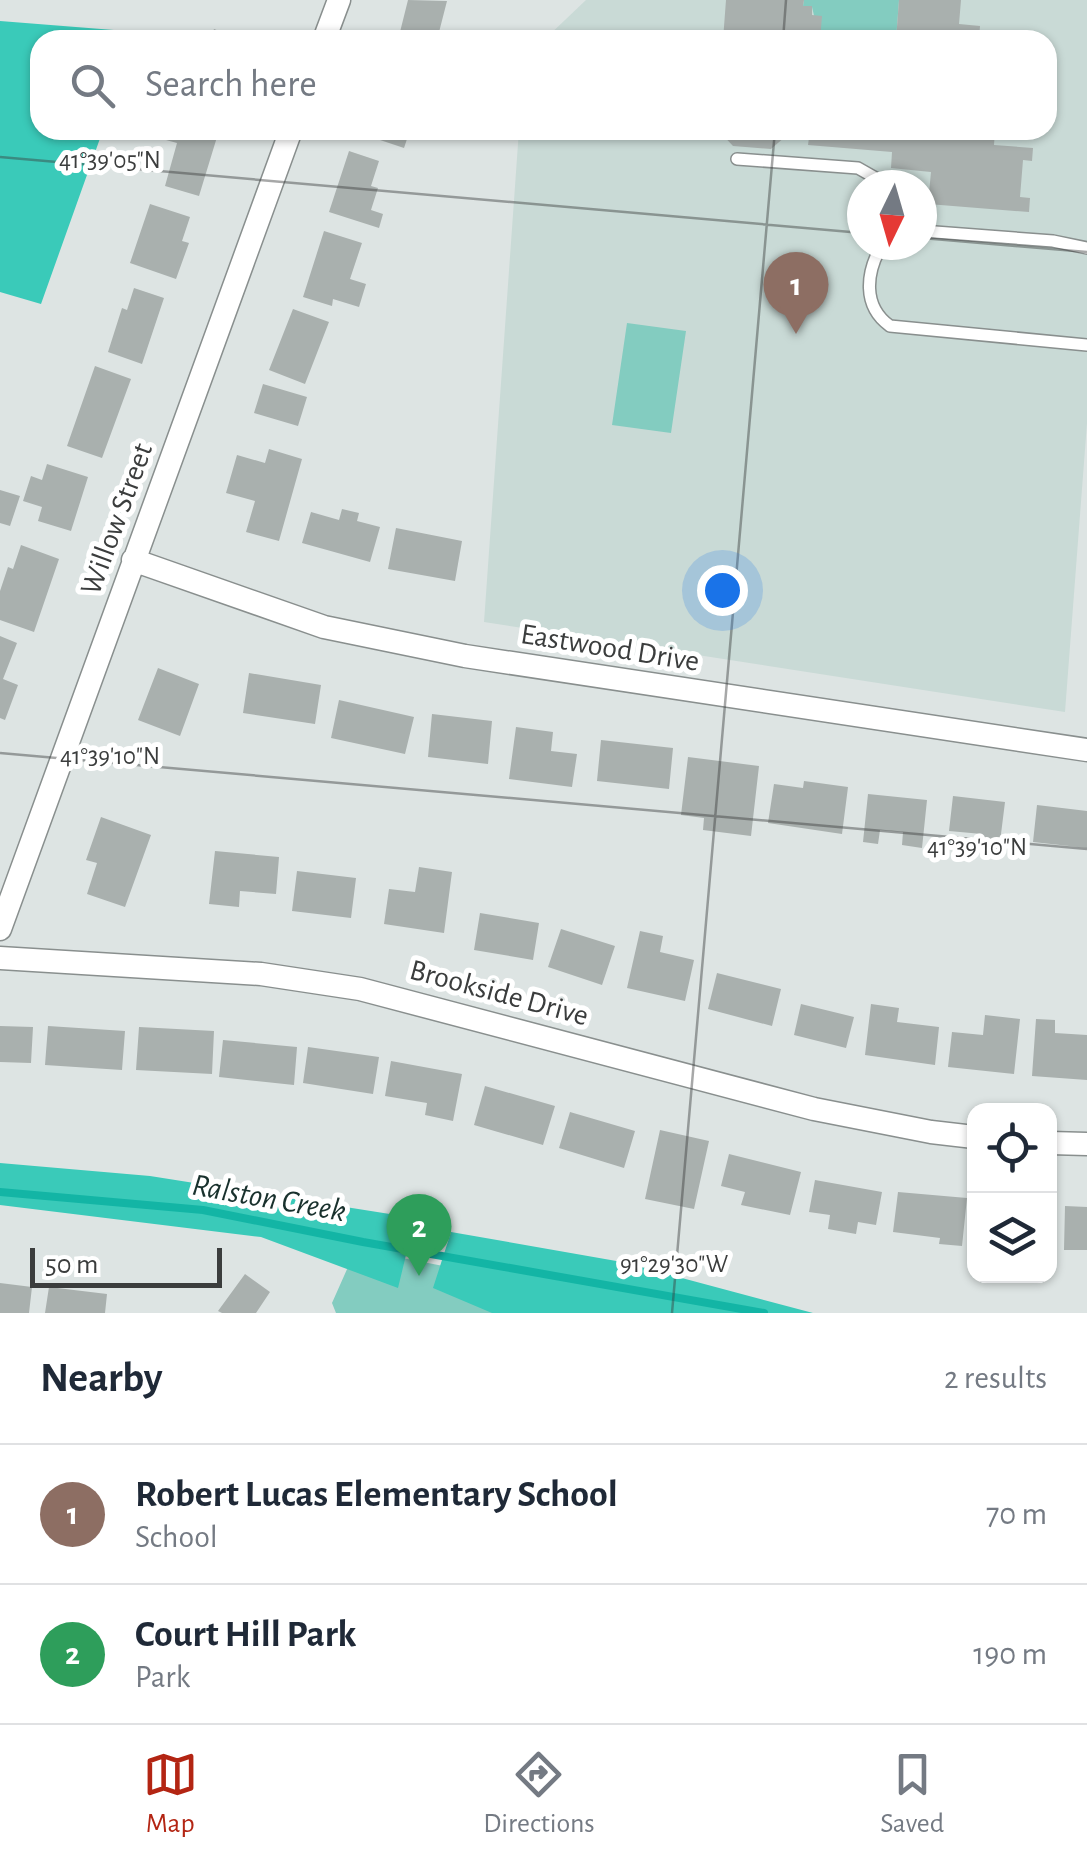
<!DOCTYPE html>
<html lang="en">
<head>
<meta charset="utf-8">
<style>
  :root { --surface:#fff; --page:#f2f2f3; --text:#1f2937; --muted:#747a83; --line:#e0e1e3; --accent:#b32513 }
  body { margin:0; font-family:"Alegreya Sans",sans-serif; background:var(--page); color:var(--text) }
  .controls { position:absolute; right:30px; bottom:30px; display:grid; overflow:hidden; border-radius:20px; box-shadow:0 2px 8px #0004 }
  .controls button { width:90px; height:90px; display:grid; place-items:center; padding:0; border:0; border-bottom:2px solid var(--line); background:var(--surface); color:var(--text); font:50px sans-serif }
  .compass { position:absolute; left:847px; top:170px; width:90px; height:90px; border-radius:50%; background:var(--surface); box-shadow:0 2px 8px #0004; rotate:185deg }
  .scale { position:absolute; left:30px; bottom:25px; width:192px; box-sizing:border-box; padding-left:10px; border:5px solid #3b3d3d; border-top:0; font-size:28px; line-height:35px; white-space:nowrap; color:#3b3d3d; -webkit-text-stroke:8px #fff; paint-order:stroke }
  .you { position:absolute; left:722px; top:590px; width:35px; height:35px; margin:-25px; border:8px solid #fff; border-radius:50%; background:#1a73e8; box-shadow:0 0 0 15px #1a73e833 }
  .badge { display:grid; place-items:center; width:65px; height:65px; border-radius:50%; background:var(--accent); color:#fff; font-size:32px; font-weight:700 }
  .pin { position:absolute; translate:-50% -82px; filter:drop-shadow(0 2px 5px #0008) }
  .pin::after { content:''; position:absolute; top:52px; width:35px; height:30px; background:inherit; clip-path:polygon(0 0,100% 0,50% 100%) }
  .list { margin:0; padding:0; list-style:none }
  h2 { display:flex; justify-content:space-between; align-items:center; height:130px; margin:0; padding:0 40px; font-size:42px }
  h2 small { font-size:32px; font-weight:400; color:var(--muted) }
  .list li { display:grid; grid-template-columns:65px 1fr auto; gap:30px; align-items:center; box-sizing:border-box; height:140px; padding:0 40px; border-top:2px solid var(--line) }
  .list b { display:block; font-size:38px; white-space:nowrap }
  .list p { margin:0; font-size:32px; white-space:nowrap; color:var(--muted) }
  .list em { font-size:32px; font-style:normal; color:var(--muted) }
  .icon { flex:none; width:55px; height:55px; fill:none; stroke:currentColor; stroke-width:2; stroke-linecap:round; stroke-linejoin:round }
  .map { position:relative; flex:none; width:1087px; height:1313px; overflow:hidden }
  .search { position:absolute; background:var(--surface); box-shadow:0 2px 8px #0004; left:30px; right:30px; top:30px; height:110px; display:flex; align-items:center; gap:25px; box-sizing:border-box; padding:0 35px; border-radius:30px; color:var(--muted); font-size:38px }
  .sheet { height:410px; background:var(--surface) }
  nav { display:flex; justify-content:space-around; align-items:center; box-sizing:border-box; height:140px; border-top:2px solid var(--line); background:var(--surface); font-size:28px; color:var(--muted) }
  nav a { display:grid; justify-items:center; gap:5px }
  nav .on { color:var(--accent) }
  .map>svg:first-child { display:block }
  .built { fill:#c9dad6; fill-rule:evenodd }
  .green { fill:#83ccc0 }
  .forest { fill:#3acab9 }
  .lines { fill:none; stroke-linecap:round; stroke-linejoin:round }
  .stream { stroke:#13b5a5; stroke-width:8 }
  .building { fill:#a9b0ae }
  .lane-casing { stroke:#898f8e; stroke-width:14 }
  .street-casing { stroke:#898f8e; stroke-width:25 }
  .lane { stroke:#fff; stroke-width:11 }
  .street { stroke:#fff; stroke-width:22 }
  .ticks { fill:none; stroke:#3b3d3d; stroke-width:2.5; stroke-opacity:0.45 }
  .labels { text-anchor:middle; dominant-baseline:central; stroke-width:10; stroke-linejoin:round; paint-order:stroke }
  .street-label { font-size:30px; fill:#3b3d3d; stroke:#fff }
  .water-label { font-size:32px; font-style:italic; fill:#19312d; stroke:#fff }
  .ticks-label { font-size:25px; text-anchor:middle; fill:#3b3d3d; stroke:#fff; stroke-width:10; stroke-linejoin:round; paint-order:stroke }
</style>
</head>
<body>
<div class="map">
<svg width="1087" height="1313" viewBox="0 0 1087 1313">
  <rect width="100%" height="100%" fill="#dde4e3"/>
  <path class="built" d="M 586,0 L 1087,0 L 1087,423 L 1065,712 L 484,622 L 519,130 L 1047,130 L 1047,40 L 544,40 ZM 862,185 L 922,185 L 922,245 L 862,245 Z"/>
  <path class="green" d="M 804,0 L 899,0 L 896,40 L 820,40 L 812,7 L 803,6 Z
    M 627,323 L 686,331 L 671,433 L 612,425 Z
    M 356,1249 L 685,1313 L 336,1313 L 332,1303 Z"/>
  <path class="forest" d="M 0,21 L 139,32 L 136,40 L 40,40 L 40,130 L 103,130 L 41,304 L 0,292 Z
    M 0,1163 L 150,1176 L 415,1218 L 398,1288 L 261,1237 L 0,1205 Z
    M 451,1232 L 622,1262 L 813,1313 L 492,1313 L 433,1288 Z"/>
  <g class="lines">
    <path class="stream" d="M 0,1192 L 203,1210 L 363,1242 L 764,1313"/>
  </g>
  <path class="building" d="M 408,0 L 447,1 L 437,40 L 398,40 Z
    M 726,0 L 804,0 L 803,6 L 812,6 L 812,15 L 822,16 L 820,40 L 723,40 Z
    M 899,0 L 961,0 L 959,24 L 980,26 L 979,40 L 896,40 Z
    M 214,29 L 242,40 L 210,40 Z
    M 169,130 L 194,130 L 217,137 L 199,196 L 165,186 L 177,143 L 166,140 Z
    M 363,130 L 410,130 L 404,148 L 362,134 Z
    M 718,130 L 793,130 L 771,149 L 733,146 Z
    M 810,130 L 995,130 L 994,145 L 1033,148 L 1032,161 L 1023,160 L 1020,197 L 1030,198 L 1029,212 L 928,204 L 931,172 L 891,168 L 892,152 L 808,145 Z
    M 349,151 L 379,161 L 371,186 L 378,188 L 371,210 L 383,214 L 379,228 L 329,212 Z
    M 150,204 L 190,217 L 182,241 L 189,243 L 176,279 L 130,263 Z
    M 324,231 L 362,243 L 350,279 L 366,284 L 359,307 L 333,299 L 332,306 L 303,297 Z
    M 134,288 L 164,298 L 142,364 L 108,352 L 122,308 L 127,310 Z
    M 293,309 L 329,322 L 305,384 L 269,370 Z
    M 95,366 L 131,379 L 102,458 L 67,446 Z
    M 263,384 L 307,397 L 298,426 L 254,413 Z
    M 269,449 L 302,459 L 279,541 L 246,532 L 255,501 L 226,493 L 237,455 L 265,463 Z
    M 47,464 L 88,477 L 71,531 L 38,521 L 42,507 L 23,501 L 31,476 L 42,480 Z
    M 0,490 L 20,496 L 10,526 L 0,523 Z
    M 342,509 L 359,513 L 357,521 L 380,527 L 370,562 L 302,543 L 311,512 L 339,520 Z
    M 396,528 L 462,541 L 455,581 L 388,569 Z
    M 21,545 L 59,559 L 34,632 L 0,620 L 0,591 L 8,567 L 13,569 Z
    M 0,636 L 17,643 L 3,679 L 18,685 L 5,720 L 0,718 Z
    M 158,668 L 199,684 L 180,736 L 138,720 Z
    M 249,673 L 321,685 L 315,724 L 243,713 Z
    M 339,700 L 414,717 L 405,754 L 331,738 Z
    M 432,714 L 492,721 L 488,764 L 428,757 Z
    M 516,727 L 553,732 L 551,751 L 577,754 L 572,787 L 509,779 Z
    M 601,740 L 673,748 L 669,789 L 597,781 Z
    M 688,757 L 759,766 L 751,836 L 703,830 L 704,818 L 681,815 Z
    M 804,781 L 848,787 L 842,834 L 768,823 L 774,784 L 803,788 Z
    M 868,794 L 927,800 L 922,848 L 902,845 L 903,832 L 880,830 L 878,844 L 863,842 Z
    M 953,796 L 1005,802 L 999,850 L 981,848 L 982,834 L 949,831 Z
    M 1037,805 L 1087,811 L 1087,848 L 1033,842 Z
    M 101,817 L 151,835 L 125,907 L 87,894 L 97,863 L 86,860 Z
    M 215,851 L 279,857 L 276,894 L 240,891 L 239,907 L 209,904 Z
    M 419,867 L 452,872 L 444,933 L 384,924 L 389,889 L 415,892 Z
    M 297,871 L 356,878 L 351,918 L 292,911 Z
    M 480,913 L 539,923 L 533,960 L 474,950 Z
    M 561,929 L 615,946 L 602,985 L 548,967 Z
    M 640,931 L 663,936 L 660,952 L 694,960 L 685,1001 L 627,988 Z
    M 717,973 L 781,989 L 772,1026 L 708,1009 Z
    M 801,1004 L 854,1017 L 846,1048 L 794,1035 Z
    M 871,1004 L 899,1008 L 897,1022 L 939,1027 L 935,1065 L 865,1055 Z
    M 985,1015 L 1020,1019 L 1014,1074 L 948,1067 L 952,1032 L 983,1035 Z
    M 1036,1019 L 1055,1020 L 1055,1033 L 1087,1035 L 1087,1080 L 1032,1076 Z
    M 0,1026 L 33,1027 L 31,1063 L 0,1062 Z
    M 48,1026 L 125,1031 L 122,1070 L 45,1065 Z
    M 139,1027 L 214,1031 L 212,1074 L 136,1070 Z
    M 223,1040 L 297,1047 L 294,1085 L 219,1077 Z
    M 308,1047 L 379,1057 L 373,1094 L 303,1083 Z
    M 391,1061 L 462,1074 L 453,1121 L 425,1115 L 427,1103 L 385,1096 Z
    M 485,1086 L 555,1106 L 543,1145 L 474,1125 Z
    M 570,1112 L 635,1131 L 624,1168 L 559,1148 Z
    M 660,1130 L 709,1141 L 694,1209 L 645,1199 Z
    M 729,1154 L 801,1172 L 790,1215 L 741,1205 L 745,1192 L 721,1186 Z
    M 815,1180 L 882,1192 L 876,1225 L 858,1222 L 856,1234 L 828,1229 L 830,1215 L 809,1212 Z
    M 898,1192 L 967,1198 L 962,1246 L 939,1244 L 940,1238 L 893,1232 Z
    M 1065,1206 L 1087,1207 L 1087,1250 L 1064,1250 Z
    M 245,1274 L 270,1292 L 256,1313 L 222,1313 L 218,1311 Z
    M 0,1283 L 32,1287 L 29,1313 L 0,1313 Z
    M 49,1287 L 107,1294 L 105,1313 L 45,1313 Z"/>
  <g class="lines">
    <defs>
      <path id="lane" d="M 737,159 L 858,168 L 888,185
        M 922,231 L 1053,241 L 1087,248
        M 882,245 C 866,272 862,306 890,326 L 1087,345"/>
      <path id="street" d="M 324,40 L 339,0
        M 133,560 L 324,627 L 465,656 L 1087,750
        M 0,929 L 291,130
        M 0,958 L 261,974 L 360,989 L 814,1109 L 931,1132 L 974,1137
        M 1050,1143 L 1087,1144"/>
    </defs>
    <use href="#lane" class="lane-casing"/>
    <use href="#street" class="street-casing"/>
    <use href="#lane" class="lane"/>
    <use href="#street" class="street"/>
  </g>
  <path class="ticks" d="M 783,40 L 786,0M 0,157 L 862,233M 922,238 L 1087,252M 0,753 L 1087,849M 672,1313 L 775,130"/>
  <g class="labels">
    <g class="street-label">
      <text transform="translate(117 519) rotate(-70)">Willow Street</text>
      <text transform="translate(610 648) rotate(9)">Eastwood Drive</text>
      <text transform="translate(499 993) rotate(15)">Brookside Drive</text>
    </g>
    <g class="water-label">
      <text transform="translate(269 1198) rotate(10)">Ralston Creek</text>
    </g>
  </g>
  <g class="ticks-label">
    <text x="110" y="168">41°39'05"N</text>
    <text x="110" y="764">41°39'10"N</text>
    <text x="977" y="855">41°39'10"N</text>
    <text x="674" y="1272">91°29'30"W</text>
  </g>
</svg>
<div class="controls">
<button><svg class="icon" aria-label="locate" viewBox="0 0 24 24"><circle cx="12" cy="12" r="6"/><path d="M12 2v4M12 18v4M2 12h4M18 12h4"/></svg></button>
<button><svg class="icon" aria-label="layers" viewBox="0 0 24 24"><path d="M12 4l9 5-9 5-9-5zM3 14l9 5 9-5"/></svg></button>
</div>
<svg class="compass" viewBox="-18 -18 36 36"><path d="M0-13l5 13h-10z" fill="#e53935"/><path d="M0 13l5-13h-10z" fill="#747a83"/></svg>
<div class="scale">50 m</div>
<div class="you"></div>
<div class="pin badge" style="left:796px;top:334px;background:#8d6e63">1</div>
<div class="pin badge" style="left:419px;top:1276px;background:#2e9e5b">2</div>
<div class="search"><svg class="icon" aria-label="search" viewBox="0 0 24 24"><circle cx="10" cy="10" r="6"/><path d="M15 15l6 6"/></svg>Search here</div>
</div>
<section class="sheet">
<h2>Nearby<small>2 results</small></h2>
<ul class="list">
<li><span class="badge" style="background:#8d6e63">1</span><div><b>Robert Lucas Elementary School</b><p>School</p></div><em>70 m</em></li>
<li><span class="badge" style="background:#2e9e5b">2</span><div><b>Court Hill Park</b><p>Park</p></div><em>190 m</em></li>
</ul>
</section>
<nav>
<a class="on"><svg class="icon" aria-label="map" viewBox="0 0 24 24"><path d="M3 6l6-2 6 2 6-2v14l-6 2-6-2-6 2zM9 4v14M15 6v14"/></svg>Map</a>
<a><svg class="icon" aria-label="directions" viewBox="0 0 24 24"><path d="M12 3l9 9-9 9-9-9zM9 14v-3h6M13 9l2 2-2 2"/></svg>Directions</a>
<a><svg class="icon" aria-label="saved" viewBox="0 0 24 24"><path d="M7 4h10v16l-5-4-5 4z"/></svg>Saved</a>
</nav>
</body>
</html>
